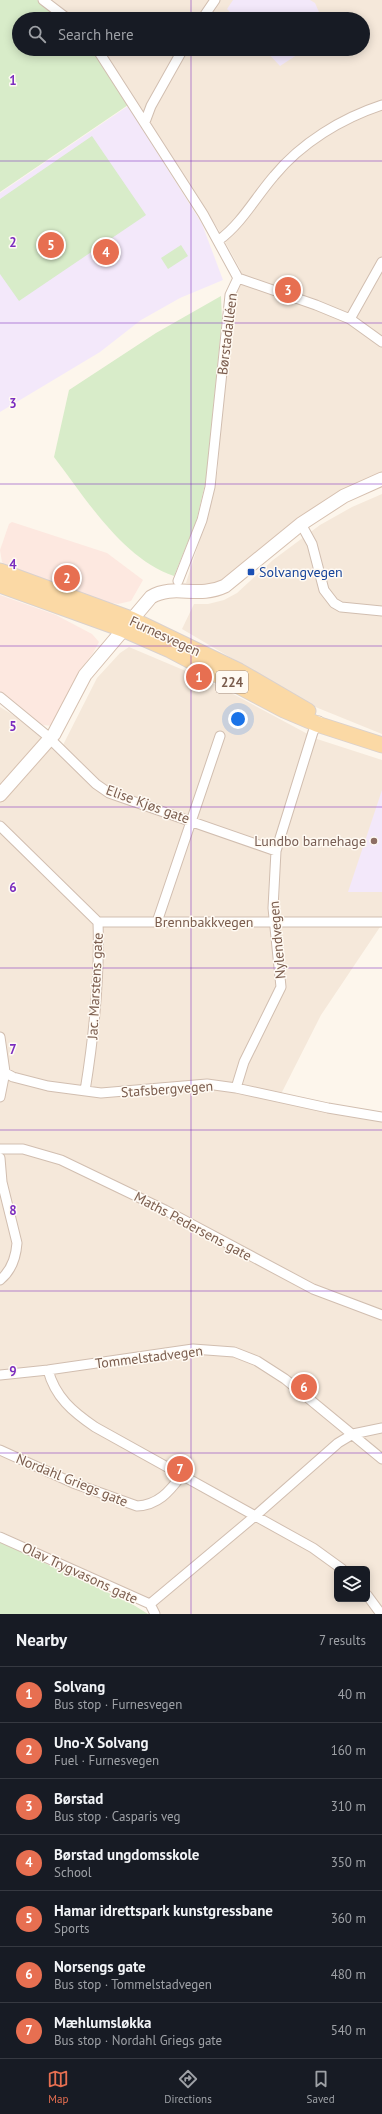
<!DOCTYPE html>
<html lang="en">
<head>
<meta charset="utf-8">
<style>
  :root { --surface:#171b24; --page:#242831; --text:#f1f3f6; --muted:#9ea1a6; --line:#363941; --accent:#e76f51 }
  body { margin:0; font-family:"PT Sans",sans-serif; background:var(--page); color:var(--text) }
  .controls { position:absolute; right:12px; bottom:12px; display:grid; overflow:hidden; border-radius:6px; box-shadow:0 2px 10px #0003 }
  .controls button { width:36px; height:36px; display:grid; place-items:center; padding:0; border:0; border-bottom:1px solid var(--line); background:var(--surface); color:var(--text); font:20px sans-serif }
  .you { position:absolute; left:238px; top:719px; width:14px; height:14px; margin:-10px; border:3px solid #fff; border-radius:50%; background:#1a73e8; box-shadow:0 0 0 6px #1a73e833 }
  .badge { display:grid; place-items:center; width:26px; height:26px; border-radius:50%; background:var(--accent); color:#fff; font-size:13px; font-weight:700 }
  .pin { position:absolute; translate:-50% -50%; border:2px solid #fff; box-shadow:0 1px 4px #0006 }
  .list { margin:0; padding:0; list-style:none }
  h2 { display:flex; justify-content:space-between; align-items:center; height:52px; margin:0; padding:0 16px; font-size:17px }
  h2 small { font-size:13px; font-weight:400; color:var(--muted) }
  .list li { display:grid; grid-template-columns:26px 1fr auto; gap:12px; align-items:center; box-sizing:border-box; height:56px; padding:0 16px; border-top:1px solid var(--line) }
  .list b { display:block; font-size:15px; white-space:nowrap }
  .list p { margin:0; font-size:13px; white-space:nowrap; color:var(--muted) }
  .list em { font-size:13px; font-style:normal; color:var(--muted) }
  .icon { flex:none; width:22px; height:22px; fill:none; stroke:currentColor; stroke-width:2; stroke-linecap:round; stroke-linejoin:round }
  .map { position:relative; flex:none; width:382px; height:1614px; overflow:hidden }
  .search { position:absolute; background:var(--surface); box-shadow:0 2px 10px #0003; left:12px; right:12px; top:12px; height:44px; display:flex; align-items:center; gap:10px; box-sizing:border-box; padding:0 14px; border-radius:22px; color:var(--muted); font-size:15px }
  .sheet { height:444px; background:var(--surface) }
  nav { display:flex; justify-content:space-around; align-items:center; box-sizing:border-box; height:56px; border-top:1px solid var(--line); background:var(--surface); font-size:11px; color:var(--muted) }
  nav a { display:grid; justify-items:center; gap:2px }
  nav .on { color:var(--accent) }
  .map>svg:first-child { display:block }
  .residential { fill:#f5e8da; fill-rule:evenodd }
  .commercial { fill:#fde8e0 }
  .education { fill:#f3e8fa }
  .green { fill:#d8ecc9 }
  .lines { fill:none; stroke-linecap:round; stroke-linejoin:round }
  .street-casing { stroke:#d1beb0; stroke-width:11 }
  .secondary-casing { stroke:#d6c0b0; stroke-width:15 }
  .primary-casing { stroke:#dad1cd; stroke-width:17 }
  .street { stroke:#fff; stroke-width:9 }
  .secondary { stroke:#fff; stroke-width:13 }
  .primary { stroke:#fbd9a5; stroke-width:15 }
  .grid { fill:none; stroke:#7b2cbf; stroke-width:1; stroke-opacity:0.55 }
  .transit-dot { fill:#1a4fb4; stroke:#fffaf3; stroke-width:1.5 }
  .education-dot { fill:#8d6e63; stroke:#fffaf3; stroke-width:1.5 }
  .labels { text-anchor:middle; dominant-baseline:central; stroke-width:3; stroke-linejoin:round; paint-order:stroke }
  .shield { fill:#fffaf3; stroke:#a28b7f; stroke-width:1 }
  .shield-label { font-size:13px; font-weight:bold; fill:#7a5c4d }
  .street-label { font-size:14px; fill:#7a5c4d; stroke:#fffaf3 }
  .transit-label { font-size:14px; fill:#164399; stroke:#fffaf3; text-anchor:start }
  .education-label { font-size:14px; fill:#785e54; stroke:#fffaf3; text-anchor:end }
  .grid-label { font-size:13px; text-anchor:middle; font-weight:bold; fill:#7b2cbf; stroke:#fffaf3; stroke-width:3; stroke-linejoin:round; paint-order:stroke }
</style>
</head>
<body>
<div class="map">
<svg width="382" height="1614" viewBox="0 0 382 1614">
  <rect width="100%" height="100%" fill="#fdf6ec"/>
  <path class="residential" d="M 49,0 L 382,0 L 382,479 L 225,581 L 204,588 L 186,583 L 212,501 L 218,468 L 219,434 L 240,269 L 218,229 L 103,49 L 363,49 L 363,19 L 74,19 Z
    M 382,494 L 382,734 L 313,706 L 182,629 L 194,604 L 208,604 L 224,600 L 237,593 L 273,560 L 320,525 L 352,507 Z
    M 129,647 L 207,680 L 317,739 L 382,760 L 382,924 L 321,1015 L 277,1102 L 382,1119 L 382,1614 L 161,1614 L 142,1597 L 0,1531 L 0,707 L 63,745 L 97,678 L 120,653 ZM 337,1569 L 367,1569 L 367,1599 L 337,1599 Z"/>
  <path class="commercial" d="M 12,522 L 107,553 L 143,580 L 131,601 L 118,604 L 92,599 L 11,568 L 2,562 L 0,550 L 9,524 Z
    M 0,595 L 56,615 L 92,634 L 99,642 L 93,653 L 78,673 L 52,726 L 43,725 L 0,694 Z"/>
  <path class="education" d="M 233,0 L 310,0 L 315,3 L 322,19 L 236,19 L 227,9 Z
    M 264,49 L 306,49 L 280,66 Z
    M 128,106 L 202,224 L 223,280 L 180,298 L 141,320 L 100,352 L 0,412 L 0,193 Z
    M 382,790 L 382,892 L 348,892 Z"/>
  <path class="green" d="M 0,0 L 37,0 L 61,19 L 19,19 L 19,49 L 92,49 L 128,105 L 0,192 Z
    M 92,136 L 146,215 L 19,301 L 0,274 L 0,199 Z
    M 181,245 L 188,256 L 168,269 L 161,258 Z
    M 221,296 L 222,319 L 206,480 L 196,522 L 174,576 C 123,559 86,499 54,457 L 69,390 L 156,333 Z
    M 0,1542 L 132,1604 L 148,1614 L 0,1614 Z"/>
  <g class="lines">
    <defs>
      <path id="street" d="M 43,0 L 68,19
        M 202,19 L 215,0
        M 97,49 L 203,214 L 238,278
        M 145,122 L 151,106 L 183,49
        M 219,240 C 242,223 255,198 274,176 C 301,143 342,118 382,105
        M 238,278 L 316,305 L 350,319 L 382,342
        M 350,319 L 382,262
        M 301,524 L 312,544 L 324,590 L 334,603 L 341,607 L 382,611
        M 178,581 L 202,520 L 210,487 L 230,295 L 238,278
        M 0,697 L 45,734 L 96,784 L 109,793 L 276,851
        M 0,826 L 98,922 C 100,979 94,1035 85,1091
        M 98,922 L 382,922
        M 157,922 L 220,736
        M 0,1037 L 5,1072 L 0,1097
        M 0,1070 L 13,1077 L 48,1086 L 101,1093 L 207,1084 L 236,1088 L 328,1108 L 382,1117
        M 236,1088 L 244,1062 L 281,987 L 273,908 L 276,851 L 313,732 L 319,721
        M 0,1149 L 23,1149 L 61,1160 L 165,1210 L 313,1289 L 382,1315
        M 0,1158 L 2,1182 L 17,1243 C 16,1257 11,1271 0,1280
        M 48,1370 C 55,1397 73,1412 95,1427 L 313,1548 L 342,1569
        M 0,1375 L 48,1370 L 193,1349 L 234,1352 L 257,1361 L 285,1379 L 382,1459
        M 0,1450 L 73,1483 L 137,1506 C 158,1505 169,1492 181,1476
        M 0,1537 L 150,1604 L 155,1614
        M 367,1595 L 381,1614
        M 150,1604 L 255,1516 L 338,1443 L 353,1434 L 382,1428"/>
      <path id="secondary" d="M 0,795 L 54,734 L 85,675 L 151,597 C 174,583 198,599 225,586 L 301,524 L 344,496 L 382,479"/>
      <path id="primary" d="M 0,571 L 131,619 L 239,671 L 308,711
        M 0,585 L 122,629 L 170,650 L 284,710 L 317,724 L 382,745"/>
    </defs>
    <use href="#street" class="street-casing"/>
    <use href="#secondary" class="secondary-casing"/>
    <use href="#primary" class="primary-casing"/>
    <use href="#street" class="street"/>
    <use href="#secondary" class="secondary"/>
    <use href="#primary" class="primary"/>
  </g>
  <path class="grid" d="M 191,0 L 191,19M 191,49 L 191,1614M 0,161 L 382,161M 0,323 L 382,323M 0,484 L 382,484M 0,646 L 382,646M 0,807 L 382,807M 0,968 L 382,968M 0,1130 L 382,1130M 0,1291 L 382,1291M 0,1453 L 382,1453"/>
  <rect class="transit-dot" x="247" y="568" width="8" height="8" rx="2"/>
  <circle class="education-dot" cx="374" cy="841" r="4"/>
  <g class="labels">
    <rect class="shield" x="216" y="671" width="32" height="22" rx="3"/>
    <g class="shield-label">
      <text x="232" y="682">224</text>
    </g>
    <g class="street-label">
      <text transform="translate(227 334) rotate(-83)">Børstadalléen</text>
      <text transform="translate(165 636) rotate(25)">Furnesvegen</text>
      <text transform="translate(148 804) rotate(20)">Elise Kjøs gate</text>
      <text x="204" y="922">Brennbakkvegen</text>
      <text transform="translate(277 940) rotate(-95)">Nylendvegen</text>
      <text transform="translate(95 986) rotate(-87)">Jac. Marstens gate</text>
      <text transform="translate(167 1089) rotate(-4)">Stafsbergvegen</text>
      <text transform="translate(193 1226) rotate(28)">Maths Pedersens gate</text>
      <text transform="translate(149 1357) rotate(-7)">Tommelstadvegen</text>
      <text transform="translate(72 1480) rotate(22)">Nordahl Griegs gate</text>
      <text transform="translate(80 1573) rotate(25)">Olav Trygvasons gate</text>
    </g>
    <g class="transit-label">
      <text x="259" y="572">Solvangvegen</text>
    </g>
    <g class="education-label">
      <text x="366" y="841">Lundbo barnehage</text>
    </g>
  </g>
  <g class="grid-label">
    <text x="13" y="85">1</text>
    <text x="13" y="247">2</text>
    <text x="13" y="408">3</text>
    <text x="13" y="569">4</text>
    <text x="13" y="731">5</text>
    <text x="13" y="892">6</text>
    <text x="13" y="1054">7</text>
    <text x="13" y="1215">8</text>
    <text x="13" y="1376">9</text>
  </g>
</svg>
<div class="controls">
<button><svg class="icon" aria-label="layers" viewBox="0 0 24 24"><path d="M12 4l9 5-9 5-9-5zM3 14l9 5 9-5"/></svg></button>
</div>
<div class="you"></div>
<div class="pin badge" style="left:199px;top:677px">1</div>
<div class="pin badge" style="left:67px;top:578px">2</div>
<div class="pin badge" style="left:288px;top:290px">3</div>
<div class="pin badge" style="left:106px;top:252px">4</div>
<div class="pin badge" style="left:51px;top:245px">5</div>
<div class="pin badge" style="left:304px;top:1387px">6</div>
<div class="pin badge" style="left:180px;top:1469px">7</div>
<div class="search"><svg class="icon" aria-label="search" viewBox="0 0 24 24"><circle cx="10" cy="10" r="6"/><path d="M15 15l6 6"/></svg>Search here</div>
</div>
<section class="sheet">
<h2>Nearby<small>7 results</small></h2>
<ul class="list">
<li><span class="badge">1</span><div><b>Solvang</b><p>Bus stop · Furnesvegen</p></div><em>40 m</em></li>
<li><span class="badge">2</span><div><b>Uno-X Solvang</b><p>Fuel · Furnesvegen</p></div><em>160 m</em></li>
<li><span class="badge">3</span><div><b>Børstad</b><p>Bus stop · Casparis veg</p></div><em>310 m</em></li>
<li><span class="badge">4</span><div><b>Børstad ungdomsskole</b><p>School</p></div><em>350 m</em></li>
<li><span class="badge">5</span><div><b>Hamar idrettspark kunstgressbane</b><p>Sports</p></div><em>360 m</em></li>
<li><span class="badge">6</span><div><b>Norsengs gate</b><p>Bus stop · Tommelstadvegen</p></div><em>480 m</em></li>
<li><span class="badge">7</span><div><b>Mæhlumsløkka</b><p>Bus stop · Nordahl Griegs gate</p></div><em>540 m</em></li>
</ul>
</section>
<nav>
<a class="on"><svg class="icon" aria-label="map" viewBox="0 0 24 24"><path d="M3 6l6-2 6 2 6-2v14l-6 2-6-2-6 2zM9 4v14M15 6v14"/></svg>Map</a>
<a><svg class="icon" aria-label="directions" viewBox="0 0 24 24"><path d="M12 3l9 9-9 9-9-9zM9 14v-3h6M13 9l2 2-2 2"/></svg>Directions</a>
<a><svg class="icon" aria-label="saved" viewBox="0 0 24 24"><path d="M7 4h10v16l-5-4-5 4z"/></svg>Saved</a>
</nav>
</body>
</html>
